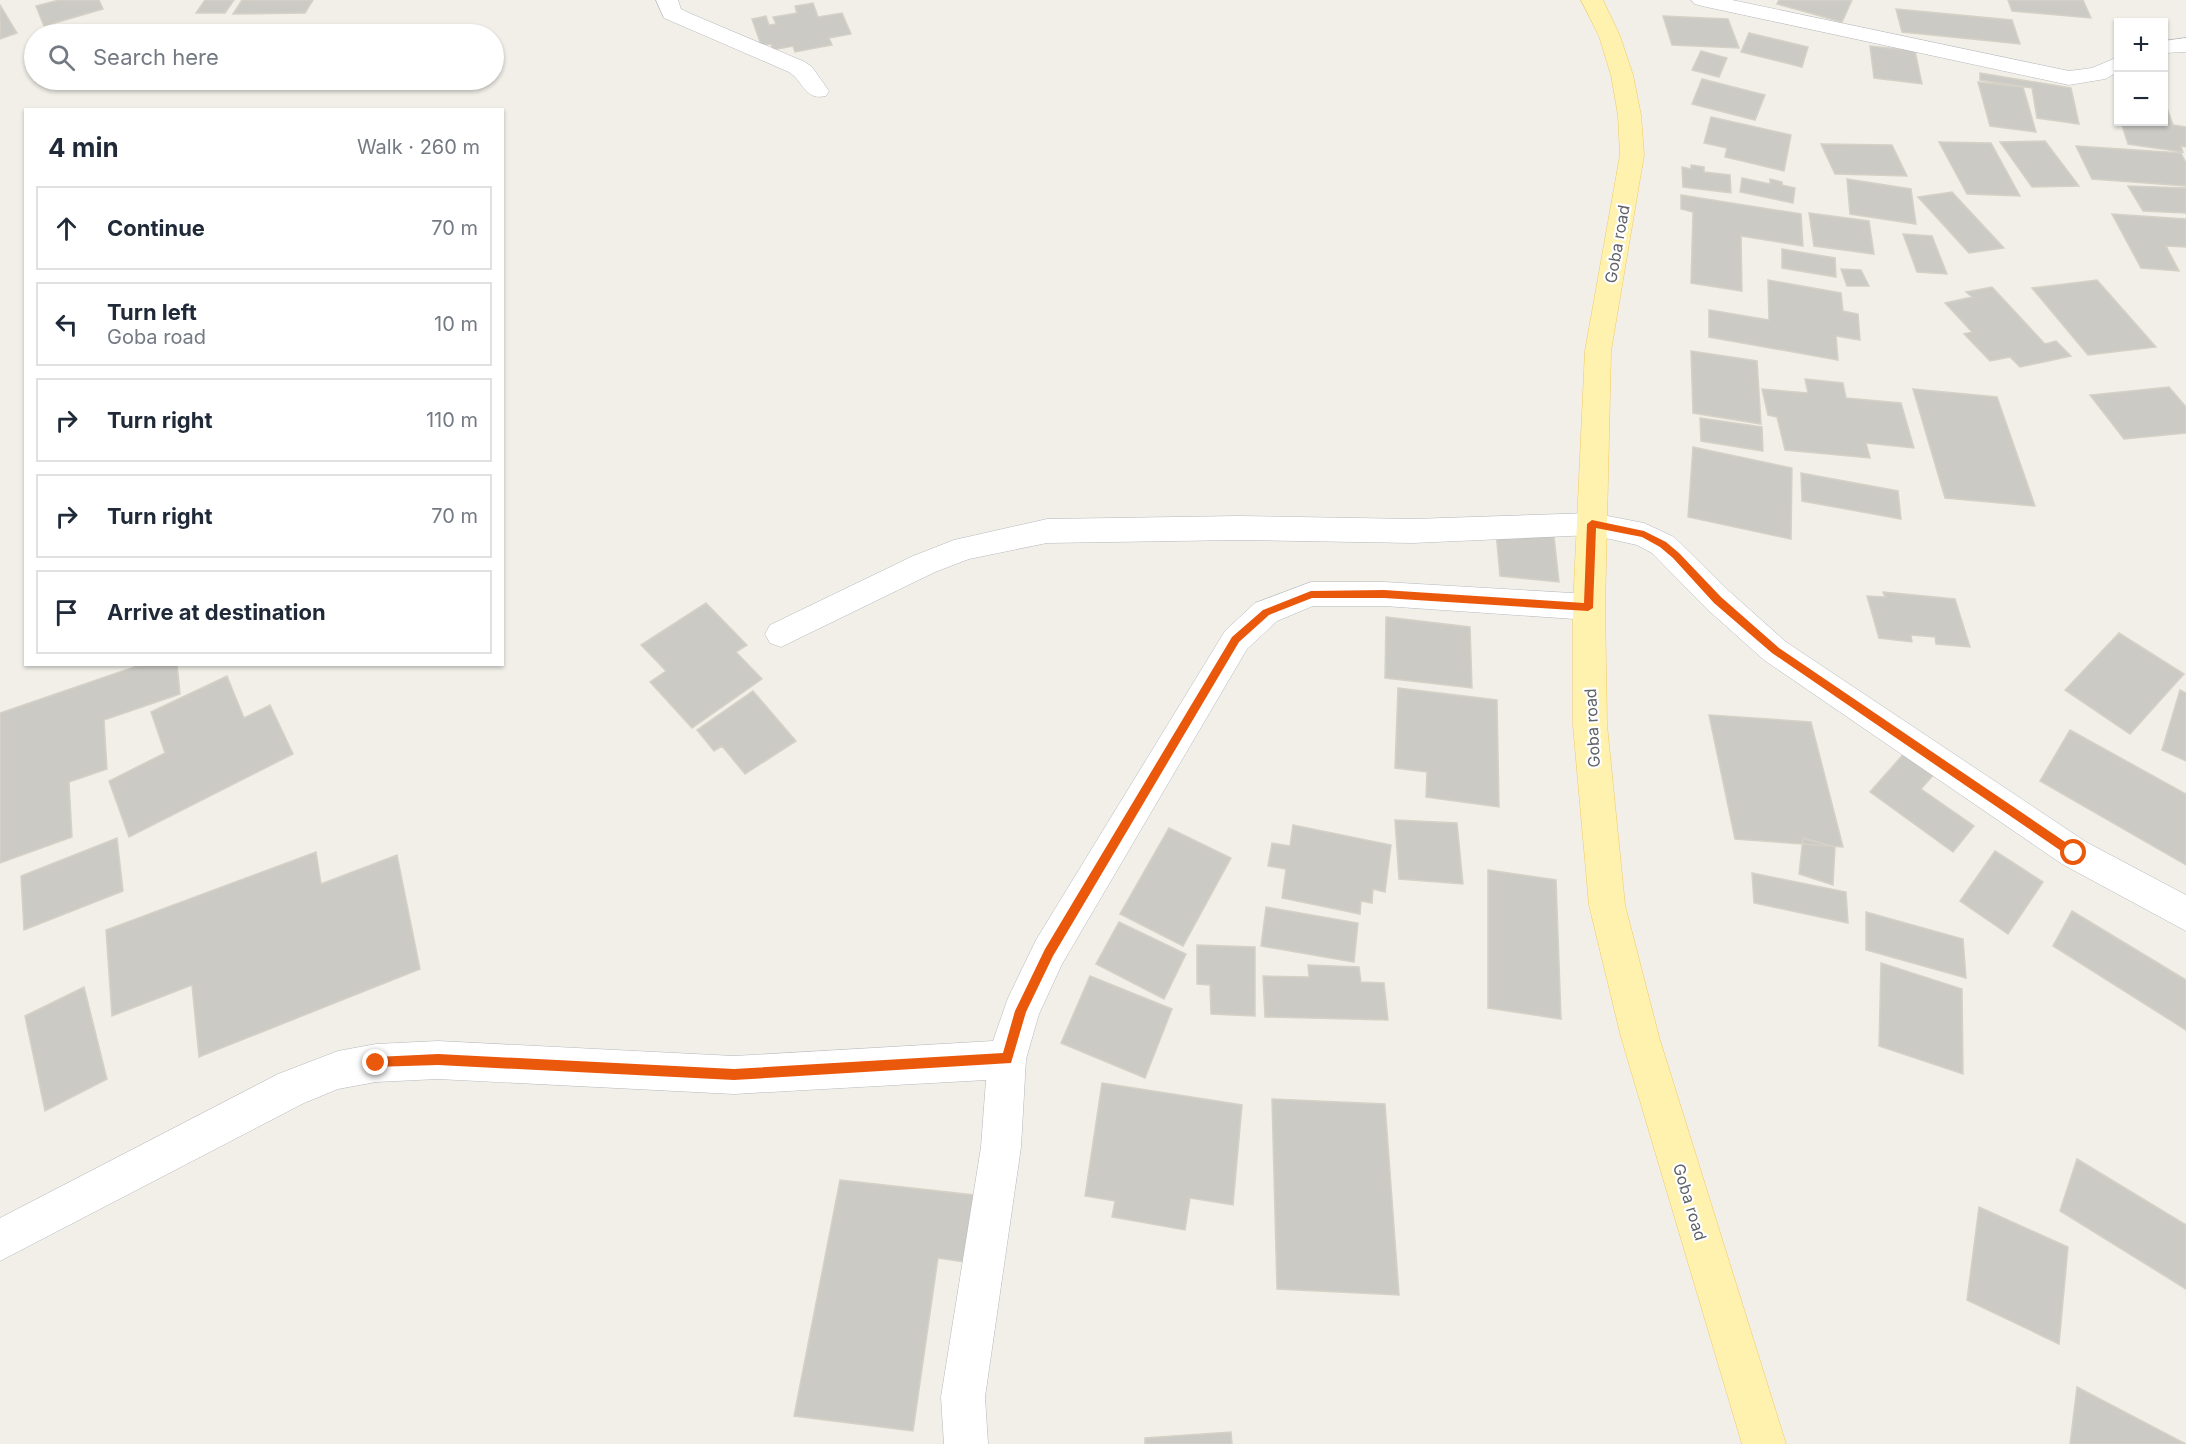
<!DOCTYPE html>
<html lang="en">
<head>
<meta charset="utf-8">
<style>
  :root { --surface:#fff; --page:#f2f2f3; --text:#1f2937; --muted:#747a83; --line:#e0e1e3 }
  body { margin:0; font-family:Inter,sans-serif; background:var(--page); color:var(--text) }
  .controls { position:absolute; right:18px; top:18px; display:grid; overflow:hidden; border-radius:0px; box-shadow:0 2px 4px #0004 }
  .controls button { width:54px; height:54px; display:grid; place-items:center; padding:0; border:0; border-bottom:2px solid var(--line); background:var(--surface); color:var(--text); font:30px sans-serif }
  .stop { position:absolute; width:18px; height:18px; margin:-14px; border:4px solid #ea580c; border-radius:50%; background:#fff }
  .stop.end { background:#ea580c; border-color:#fff; box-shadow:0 2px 6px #0008 }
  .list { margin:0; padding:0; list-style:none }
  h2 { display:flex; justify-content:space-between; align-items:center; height:78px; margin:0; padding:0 24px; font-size:26px }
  h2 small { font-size:20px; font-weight:400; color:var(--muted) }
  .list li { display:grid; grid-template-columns:39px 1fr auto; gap:18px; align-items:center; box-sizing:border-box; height:84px; margin:0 12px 12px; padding:0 12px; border:2px solid var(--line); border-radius:0px }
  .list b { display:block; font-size:22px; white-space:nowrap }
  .list p { margin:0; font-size:20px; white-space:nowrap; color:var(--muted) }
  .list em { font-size:20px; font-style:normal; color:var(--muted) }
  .icon { flex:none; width:33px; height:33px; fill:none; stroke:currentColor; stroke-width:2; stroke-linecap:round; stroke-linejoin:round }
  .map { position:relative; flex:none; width:2186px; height:1444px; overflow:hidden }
  .search { position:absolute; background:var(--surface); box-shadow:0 2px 4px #0004; left:24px; top:24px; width:480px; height:66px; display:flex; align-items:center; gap:15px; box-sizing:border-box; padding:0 21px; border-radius:33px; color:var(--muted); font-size:22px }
  .panel { position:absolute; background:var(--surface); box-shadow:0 2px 4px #0004; left:24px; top:108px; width:480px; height:558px; border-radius:0px }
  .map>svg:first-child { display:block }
  .building { fill:#cccac5; stroke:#d6d1c6; stroke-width:1.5 }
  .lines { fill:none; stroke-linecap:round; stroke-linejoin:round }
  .minor-casing { stroke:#b5b8bc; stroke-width:1 }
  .major-casing { stroke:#f2c960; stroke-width:1 }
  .minor { fill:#fff; fill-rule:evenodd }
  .major { fill:#fff2af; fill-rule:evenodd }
  .route { fill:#ea580c }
  .labels { text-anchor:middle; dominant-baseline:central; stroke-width:4.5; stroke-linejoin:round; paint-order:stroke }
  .street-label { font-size:16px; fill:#5f6368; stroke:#fff }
</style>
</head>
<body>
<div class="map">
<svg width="2186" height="1444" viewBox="0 0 2186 1444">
  <rect width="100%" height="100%" fill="#f1efe8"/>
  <path class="building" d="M 59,0 L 99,0 L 103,9 L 44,26 L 36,6 Z
    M 205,0 L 234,0 L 225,13 L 196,13 Z
    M 242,0 L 313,0 L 305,13 L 233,14 Z
    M 1779,0 L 1852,0 L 1842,22 L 1777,4 Z
    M 2008,0 L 2083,0 L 2091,18 L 2012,11 Z
    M 813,3 L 818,17 L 842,13 L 851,34 L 829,38 L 832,45 L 795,52 L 793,46 L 773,50 L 771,44 L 761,45 L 752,19 L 766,16 L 769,25 L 776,24 L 773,17 L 797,13 L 795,6 Z
    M 0,5 L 17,33 L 0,39 Z
    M 1896,9 L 2012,20 L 2020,44 L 1902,32 Z
    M 1663,16 L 1728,19 L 1739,48 L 1672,45 Z
    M 1749,33 L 1808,47 L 1802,67 L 1741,52 Z
    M 1870,46 L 1915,51 L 1922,84 L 1874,78 Z
    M 1701,51 L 1727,58 L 1719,77 L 1692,70 Z
    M 1980,73 L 2071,88 L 2079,124 L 2037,118 L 2032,88 L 1980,80 Z
    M 1702,79 L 1765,95 L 1755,120 L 1692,104 Z
    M 1978,82 L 2023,87 L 2036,132 L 1990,126 Z
    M 2164,107 L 2167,108 L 2173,125 L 2186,127 L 2186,147 L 2181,146 L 2183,152 L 2128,144 L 2121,122 L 2164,122 Z
    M 1711,117 L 1791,135 L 1784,171 L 1725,157 L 1727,148 L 1704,143 Z
    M 2045,141 L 2079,186 L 2032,187 L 2000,142 Z
    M 1939,142 L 1991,143 L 2020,196 L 1967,194 Z
    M 1821,144 L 1892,145 L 1907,176 L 1835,174 Z
    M 2076,146 L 2181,153 L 2186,163 L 2186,186 L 2092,179 Z
    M 1691,165 L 1704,167 L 1704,172 L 1730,175 L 1731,193 L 1683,187 L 1682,167 L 1691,169 Z
    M 1742,178 L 1770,184 L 1770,179 L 1782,182 L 1782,185 L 1795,188 L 1793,203 L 1740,192 Z
    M 1847,179 L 1911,189 L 1916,224 L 1850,214 Z
    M 2128,186 L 2186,188 L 2186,213 L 2143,211 Z
    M 1952,192 L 2004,248 L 1969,253 L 1918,197 Z
    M 1681,195 L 1801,214 L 1803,246 L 1741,236 L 1742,291 L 1691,283 L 1693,212 L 1681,209 Z
    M 1809,213 L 1869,221 L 1874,254 L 1814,246 Z
    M 2112,214 L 2186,219 L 2186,247 L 2166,246 L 2179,271 L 2141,268 Z
    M 1903,234 L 1932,236 L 1947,274 L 1917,272 Z
    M 1782,249 L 1835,258 L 1836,277 L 1782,268 Z
    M 1841,269 L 1861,270 L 1869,286 L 1847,286 Z
    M 1768,280 L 1841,293 L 1843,311 L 1858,314 L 1860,340 L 1836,336 L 1838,360 L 1709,337 L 1709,310 L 1769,320 Z
    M 2097,280 L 2156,347 L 2088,355 L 2032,288 Z
    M 1992,287 L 2045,344 L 2056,341 L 2071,356 L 2020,367 L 2010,357 L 1990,361 L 1964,334 L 1972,332 L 1945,303 L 1972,297 L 1966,292 Z
    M 1691,351 L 1757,361 L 1761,424 L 1693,413 Z
    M 1805,379 L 1843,383 L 1846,398 L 1901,403 L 1914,448 L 1866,443 L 1870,458 L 1785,450 L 1777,417 L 1768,415 L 1762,389 L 1808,393 Z
    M 2169,387 L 2186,407 L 2186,433 L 2124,439 L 2090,395 Z
    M 1913,389 L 1997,397 L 2035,506 L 1945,498 Z
    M 1700,418 L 1762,427 L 1763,451 L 1701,441 Z
    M 1693,447 L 1792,468 L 1791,539 L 1688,517 Z
    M 1801,473 L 1898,491 L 1901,519 L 1802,501 Z
    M 1496,532 L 1554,537 L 1559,582 L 1500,576 Z
    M 1883,592 L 1955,599 L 1970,647 L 1936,644 L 1935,637 L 1911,635 L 1912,642 L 1879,638 L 1867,596 L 1885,597 Z
    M 706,603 L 747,645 L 736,652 L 762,679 L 692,728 L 650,682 L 666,671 L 641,645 Z
    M 1386,617 L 1470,627 L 1472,688 L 1385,678 Z
    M 2119,633 L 2184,674 L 2130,734 L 2065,690 Z
    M 143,664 L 177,664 L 180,694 L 104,720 L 107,769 L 69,782 L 72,837 L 0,863 L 0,713 Z
    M 227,676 L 244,718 L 270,705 L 293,754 L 129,837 L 109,781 L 165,753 L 151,712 Z
    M 1398,688 L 1497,700 L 1499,807 L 1426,797 L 1427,772 L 1395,768 Z
    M 2180,690 L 2186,693 L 2186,761 L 2162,750 Z
    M 753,691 L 796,741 L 745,774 L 722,746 L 714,751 L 697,730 Z
    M 1709,715 L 1811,722 L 1843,847 L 1735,839 Z
    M 2070,730 L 2186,794 L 2186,865 L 2040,781 Z
    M 1907,750 L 1937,771 L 1921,789 L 1974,826 L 1953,852 L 1870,792 Z
    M 1395,820 L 1457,823 L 1463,884 L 1399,879 Z
    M 1293,825 L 1391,845 L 1385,892 L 1373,889 L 1372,903 L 1361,901 L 1360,914 L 1282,898 L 1286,869 L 1268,866 L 1272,843 L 1290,846 Z
    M 1169,828 L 1231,858 L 1183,946 L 1120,914 Z
    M 117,838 L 123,891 L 24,930 L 21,876 Z
    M 1803,838 L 1835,847 L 1833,885 L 1799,874 Z
    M 1995,851 L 2043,882 L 2008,934 L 1960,901 Z
    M 316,852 L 321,884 L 397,855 L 420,969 L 199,1057 L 192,985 L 112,1016 L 106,930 Z
    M 1488,870 L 1556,880 L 1561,1019 L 1488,1008 Z
    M 1752,873 L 1846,892 L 1848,923 L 1754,903 Z
    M 1266,907 L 1358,923 L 1354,962 L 1261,946 Z
    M 2072,911 L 2186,980 L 2186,1030 L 2053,946 Z
    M 1866,912 L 1963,939 L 1966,978 L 1866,950 Z
    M 1119,922 L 1186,954 L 1164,999 L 1096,964 Z
    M 1197,945 L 1255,947 L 1255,1016 L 1211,1014 L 1210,985 L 1197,984 Z
    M 1881,963 L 1962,989 L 1963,1074 L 1879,1046 Z
    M 1308,965 L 1359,967 L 1361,982 L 1384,983 L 1388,1020 L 1265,1017 L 1263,976 L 1309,977 Z
    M 1090,976 L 1172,1009 L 1145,1078 L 1061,1043 Z
    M 84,987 L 107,1079 L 45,1111 L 25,1016 Z
    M 1102,1083 L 1242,1105 L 1233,1205 L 1190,1198 L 1185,1230 L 1112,1217 L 1115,1201 L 1085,1196 Z
    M 1272,1099 L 1385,1104 L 1399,1295 L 1277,1289 Z
    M 2077,1159 L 2186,1225 L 2186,1289 L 2060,1211 Z
    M 840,1180 L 974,1195 L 964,1262 L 938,1258 L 913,1431 L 794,1416 Z
    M 1979,1207 L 2068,1247 L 2059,1344 L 1967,1300 Z
    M 2077,1387 L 2186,1444 L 2070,1444 Z
    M 1231,1432 L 1232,1444 L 1145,1444 L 1145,1438 Z"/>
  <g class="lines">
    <defs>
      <path id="minor" d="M 656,0 L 678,0 L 681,9 L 689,13 L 805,62 L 812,67 L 829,91 L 826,96 C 805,101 804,82 789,72 L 664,18 Z
        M 1691,0 L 1732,0 L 2069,71 L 2092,68 L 2118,57 L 2118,72 L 2105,79 L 2069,85 L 1702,6 L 1695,4 Z
        M 2186,38 L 2186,52 L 2164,53 L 2164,41 Z
        M 1592,513 L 1644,523 L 1674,537 L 1729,591 L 1786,642 L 2086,842 L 2186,895 L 2186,931 L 2062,864 L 1764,660 L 1707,609 L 1652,553 L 1637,545 L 1592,535 L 1413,543 L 1239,540 L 1047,543 L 969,559 L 935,572 L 781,647 L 770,643 L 765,634 L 770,625 L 913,556 L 954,540 L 1047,519 L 1239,516 L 1413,519 Z
        M 1311,582 L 1384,582 L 1589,594 L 1600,598 L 1605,607 L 1600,616 L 1589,620 L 1384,606 L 1313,606 L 1277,621 L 1247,649 L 1062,964 L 1039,1014 L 1026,1059 L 1021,1147 L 985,1397 L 988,1444 L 944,1444 L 941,1397 L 981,1147 L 986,1080 L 734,1094 L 438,1079 L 376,1082 L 338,1089 L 304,1103 L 0,1261 L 0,1218 L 278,1074 L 338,1051 L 376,1044 L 438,1041 L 734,1056 L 993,1041 L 1008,998 L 1036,940 L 1225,631 L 1255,603 Z"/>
      <path id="major" d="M 1581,0 L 1603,0 L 1620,36 L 1633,75 L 1641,115 L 1644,155 L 1611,351 L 1605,607 L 1607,725 L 1625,905 L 1659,1037 L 1786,1444 L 1742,1444 L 1621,1037 L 1589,905 L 1573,725 L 1573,607 L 1585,351 L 1620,155 L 1618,115 L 1611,75 L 1599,36 Z"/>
    </defs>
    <use href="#minor" class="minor-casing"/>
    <use href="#major" class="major-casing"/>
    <use href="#minor" class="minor"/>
    <use href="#major" class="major"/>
  </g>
  <path class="route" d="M 1592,520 L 1644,531 L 1666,542 L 1679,553 L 1721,597 L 1779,648 L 2077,850 L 2077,857 L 2070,857 L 1772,653 L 1714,603 L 1673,558 L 1660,547 L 1642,537 L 1596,528 L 1593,608 L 1588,611 L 1384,598 L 1312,598 L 1269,615 L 1239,642 L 1053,956 L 1026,1012 L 1011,1063 L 734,1080 L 438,1065 L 372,1067 L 370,1063 L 376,1057 L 438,1054 L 734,1069 L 1003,1053 L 1015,1011 L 1045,949 L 1232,637 L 1263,610 L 1311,591 L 1384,590 L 1584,603 L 1587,524 Z"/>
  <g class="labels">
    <g class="street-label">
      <text transform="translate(1617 244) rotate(-80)">Goba road</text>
      <text transform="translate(1592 728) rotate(-93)">Goba road</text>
      <text transform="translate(1690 1202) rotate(73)">Goba road</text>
    </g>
  </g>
</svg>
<div class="controls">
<button>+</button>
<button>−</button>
</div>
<div class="stop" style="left:2074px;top:853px"></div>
<div class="stop end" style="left:376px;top:1063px"></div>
<div class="search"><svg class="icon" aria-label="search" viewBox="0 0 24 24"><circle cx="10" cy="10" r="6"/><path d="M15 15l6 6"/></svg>Search here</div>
<section class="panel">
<h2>4 min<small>Walk · 260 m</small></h2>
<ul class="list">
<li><svg class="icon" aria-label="ahead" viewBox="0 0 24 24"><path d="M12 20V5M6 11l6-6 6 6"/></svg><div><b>Continue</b></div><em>70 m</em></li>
<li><svg class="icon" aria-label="left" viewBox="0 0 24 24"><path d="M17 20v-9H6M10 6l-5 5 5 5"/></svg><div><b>Turn left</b><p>Goba road</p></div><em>10 m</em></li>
<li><svg class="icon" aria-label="right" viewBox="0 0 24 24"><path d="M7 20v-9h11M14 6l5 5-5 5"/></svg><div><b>Turn right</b></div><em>110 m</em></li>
<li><svg class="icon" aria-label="right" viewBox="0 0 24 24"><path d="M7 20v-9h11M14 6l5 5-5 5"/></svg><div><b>Turn right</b></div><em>70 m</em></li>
<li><svg class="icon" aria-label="arrive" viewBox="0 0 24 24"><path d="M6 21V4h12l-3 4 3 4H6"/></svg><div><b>Arrive at destination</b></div></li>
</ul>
</section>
</div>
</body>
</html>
